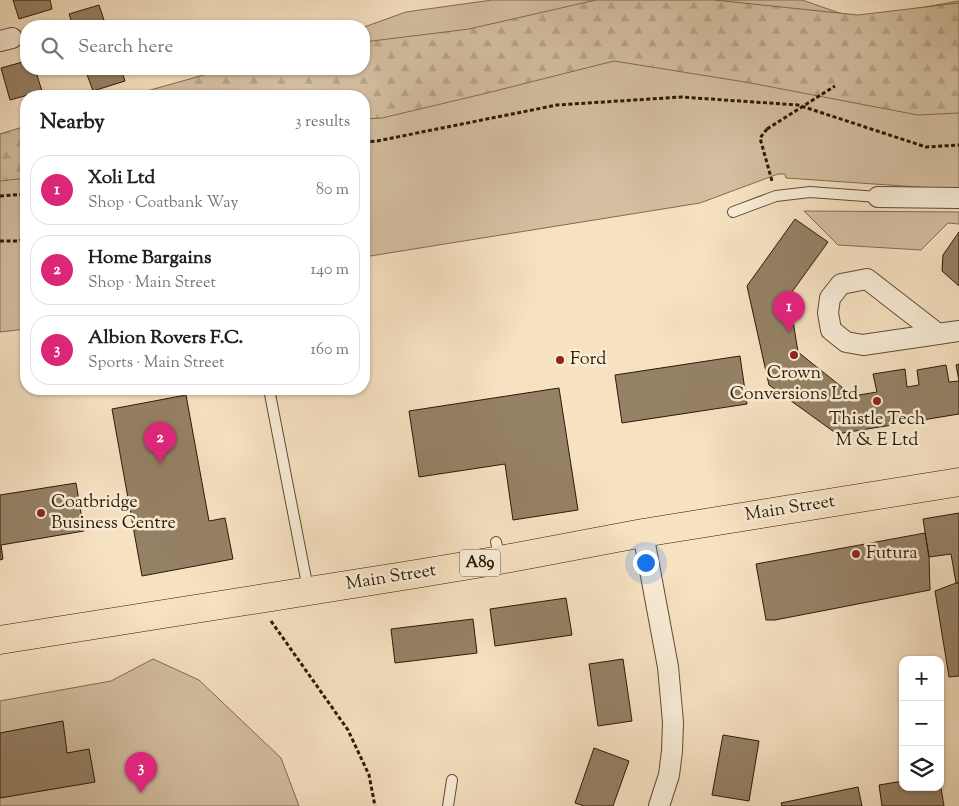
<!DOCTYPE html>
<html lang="en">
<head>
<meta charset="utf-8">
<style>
  :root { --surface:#fff; --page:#f6f6f6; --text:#202124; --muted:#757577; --line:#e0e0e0; --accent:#db2777 }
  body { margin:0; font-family:"Sorts Mill Goudy",serif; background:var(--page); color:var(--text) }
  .controls { position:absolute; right:15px; bottom:15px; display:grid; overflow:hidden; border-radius:10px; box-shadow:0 1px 4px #0004 }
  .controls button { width:45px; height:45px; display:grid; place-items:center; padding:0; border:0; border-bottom:1px solid var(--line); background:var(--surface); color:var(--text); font:25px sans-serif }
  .you { position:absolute; left:645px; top:562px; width:18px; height:18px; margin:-12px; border:4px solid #fff; border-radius:50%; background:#1a73e8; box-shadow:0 0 0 8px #1a73e833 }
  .badge { display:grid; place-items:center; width:32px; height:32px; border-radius:50%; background:var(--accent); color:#fff; font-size:16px; font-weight:700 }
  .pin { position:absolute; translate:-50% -41px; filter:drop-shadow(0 1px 2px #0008) }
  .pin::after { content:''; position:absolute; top:26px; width:18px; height:15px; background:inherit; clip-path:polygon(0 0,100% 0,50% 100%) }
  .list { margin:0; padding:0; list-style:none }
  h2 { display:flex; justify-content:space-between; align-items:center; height:65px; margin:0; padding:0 20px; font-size:21px }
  h2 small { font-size:16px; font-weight:400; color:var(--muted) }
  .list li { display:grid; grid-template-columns:32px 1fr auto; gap:15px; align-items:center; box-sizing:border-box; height:70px; margin:0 10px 10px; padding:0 10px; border:1px solid var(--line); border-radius:20px }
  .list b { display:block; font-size:19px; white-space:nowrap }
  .list p { margin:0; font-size:16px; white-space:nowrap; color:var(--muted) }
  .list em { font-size:16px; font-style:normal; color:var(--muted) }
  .icon { flex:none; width:28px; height:28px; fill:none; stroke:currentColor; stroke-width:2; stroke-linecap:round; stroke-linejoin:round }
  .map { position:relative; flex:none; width:959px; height:806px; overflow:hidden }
  .search { position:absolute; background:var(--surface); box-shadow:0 1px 4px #0004; left:20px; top:20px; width:350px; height:55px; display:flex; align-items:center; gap:12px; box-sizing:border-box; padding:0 18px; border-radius:20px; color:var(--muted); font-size:19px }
  .panel { position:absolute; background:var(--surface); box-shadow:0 1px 4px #0004; left:20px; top:90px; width:350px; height:305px; border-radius:20px }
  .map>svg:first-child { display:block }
  .green { fill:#d4bfa1; stroke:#806c52 }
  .forest { fill:url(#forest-firs); stroke:#806c52 }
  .building { fill:#958166; stroke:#2c1a03 }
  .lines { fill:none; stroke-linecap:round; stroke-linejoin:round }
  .service-casing { stroke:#5e4c32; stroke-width:12 }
  .minor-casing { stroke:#5e4c32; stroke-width:22 }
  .primary-casing { stroke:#2c1a03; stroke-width:29 }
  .path { stroke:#2c1a03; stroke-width:3; stroke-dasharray:4 2.5; stroke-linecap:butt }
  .service { stroke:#f9ecd7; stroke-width:10 }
  .minor { stroke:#f9ecd7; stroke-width:20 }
  .primary { stroke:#f6e1c1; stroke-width:28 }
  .path-bridge { stroke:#2c1a03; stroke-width:3; stroke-dasharray:4 2.5; stroke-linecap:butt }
  .poi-dot { fill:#8f2418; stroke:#f9ecd7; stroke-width:2 }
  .labels { text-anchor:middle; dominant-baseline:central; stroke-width:5; stroke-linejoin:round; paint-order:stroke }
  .shield { fill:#f9ecd7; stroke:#6a5943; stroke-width:1 }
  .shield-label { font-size:16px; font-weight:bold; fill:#2c1a03 }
  .poi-label { font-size:18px; fill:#2c1a03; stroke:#f9ecd7; text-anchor:start }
  .street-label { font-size:18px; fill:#2c1a03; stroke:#f9ecd7 }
</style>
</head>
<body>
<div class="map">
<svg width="959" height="806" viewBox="0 0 959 806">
  <defs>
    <pattern id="forest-firs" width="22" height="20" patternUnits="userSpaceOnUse" patternTransform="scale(1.25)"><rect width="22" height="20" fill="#d4bfa1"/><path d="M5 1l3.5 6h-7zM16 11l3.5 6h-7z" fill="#b6a489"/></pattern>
  </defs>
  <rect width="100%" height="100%" fill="#f6e1c1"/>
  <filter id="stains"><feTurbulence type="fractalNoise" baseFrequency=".004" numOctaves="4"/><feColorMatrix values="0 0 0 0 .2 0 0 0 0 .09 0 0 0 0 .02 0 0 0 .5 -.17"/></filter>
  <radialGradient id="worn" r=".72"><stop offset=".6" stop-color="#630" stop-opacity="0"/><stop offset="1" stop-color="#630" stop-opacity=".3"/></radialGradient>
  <path class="green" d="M 492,0 L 802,0 L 857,19 L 959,1 L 959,188 L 947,189 L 786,178 L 785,174 L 778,174 L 700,203 L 364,257 L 364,96 L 165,96 L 364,69 L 364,27 L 406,12 Z
    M 26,136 L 26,329 L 0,332 L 0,142 Z
    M 804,211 L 959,212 L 959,224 L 948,223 L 921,250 L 838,245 Z
    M 153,659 L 199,680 L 281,758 L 299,806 L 0,806 L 0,701 L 111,681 Z"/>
  <path class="forest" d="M 596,0 L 714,0 L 858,15 L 959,3 L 959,113 L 918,115 L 745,82 L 614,61 L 487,93 L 382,118 L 364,119 L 364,96 L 129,96 L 225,69 L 364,69 L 364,42 L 469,29 Z
    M 26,126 L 26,178 L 0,181 L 0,134 Z"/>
  <path class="building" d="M 13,0 L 50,0 L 52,9 L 19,19 Z
    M 99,5 L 106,26 L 73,26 L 69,14 Z
    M 26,61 L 26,69 L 35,69 L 42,91 L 10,100 L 1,68 Z
    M 85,69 L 121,69 L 125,81 L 93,91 Z
    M 795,219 L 828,242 L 789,296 L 798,352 L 853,396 L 877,392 L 873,374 L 905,369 L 907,387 L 919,385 L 917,370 L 946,365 L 949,382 L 959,381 L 956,365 L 959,364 L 959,414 L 837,434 L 769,385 L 747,286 Z
    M 959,232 L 959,286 L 942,271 L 943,255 Z
    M 740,356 L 747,404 L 622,423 L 615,375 Z
    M 559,388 L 578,510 L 513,520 L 505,464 L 419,477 L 409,411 Z
    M 186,395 L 209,521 L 225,518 L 233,559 L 142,576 L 112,409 Z
    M 76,483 L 84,531 L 1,545 L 3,559 L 0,560 L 0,495 Z
    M 959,513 L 959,583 L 956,583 L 951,554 L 929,557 L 923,519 Z
    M 925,533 L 929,557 L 930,590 L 775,620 L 766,620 L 756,564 Z
    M 956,583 L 959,583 L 959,676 L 949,677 L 935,591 Z
    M 566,598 L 572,635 L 495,646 L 490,609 Z
    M 473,619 L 477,653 L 395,663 L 391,629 Z
    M 623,659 L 632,721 L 598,726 L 589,664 Z
    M 63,721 L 67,753 L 89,749 L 95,782 L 0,798 L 0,733 Z
    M 723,735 L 759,741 L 749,801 L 712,795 Z
    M 594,748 L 629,761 L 613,806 L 584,806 L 575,803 Z
    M 903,781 L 903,787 L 940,787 L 940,782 L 944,806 L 882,806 L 879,785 Z
    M 858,787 L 862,806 L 782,806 L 781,803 Z"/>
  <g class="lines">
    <defs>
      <path id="service" d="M 733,212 L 776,196 L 810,192 L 878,197
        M 269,389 L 308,589
        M 496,542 L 500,559
        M 448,806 L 452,780"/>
      <path id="minor" d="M 0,41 L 12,38
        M 878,197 L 959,198
        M 867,279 L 938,334 L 863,345 L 846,342 L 831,330 L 828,313 L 830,298 L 841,284 Z
        M 938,334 L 959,331
        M 643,533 L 668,667 L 673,722 L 672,751 L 669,775 L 659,806"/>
      <path id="primary" d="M 0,640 L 416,574 L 500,560 L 643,533 L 959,482"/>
    </defs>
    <use href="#service" class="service-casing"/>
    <use href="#minor" class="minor-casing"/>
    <use href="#primary" class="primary-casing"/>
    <path class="path" d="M 767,129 L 760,138 L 772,181
      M 364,142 L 377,141 L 557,105 L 681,97 L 798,105 L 926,147 L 959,145
      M 0,196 L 26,194
      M 0,241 L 17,241 L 26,239
      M 271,621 L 348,730 L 369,775 L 375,806"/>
    <use href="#service" class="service"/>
    <use href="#minor" class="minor"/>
    <use href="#primary" class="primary"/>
    <path class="path-bridge" d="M 767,129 L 835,86"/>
  </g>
  <g class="poi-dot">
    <circle cx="794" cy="355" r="5"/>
    <circle cx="560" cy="360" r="5"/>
    <circle cx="877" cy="401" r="5"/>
    <circle cx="41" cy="513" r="5"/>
    <circle cx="856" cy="554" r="5"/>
  </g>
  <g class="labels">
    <rect class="shield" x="460" y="549.5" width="40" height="27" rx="4"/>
    <g class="shield-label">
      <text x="480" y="563">A89</text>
    </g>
    <g class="poi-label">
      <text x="570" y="360">Ford</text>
      <text x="794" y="374" text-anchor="middle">Crown<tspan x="794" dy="21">Conversions Ltd</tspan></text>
      <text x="877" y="420" text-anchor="middle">Thistle Tech<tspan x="877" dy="21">M &amp; E Ltd</tspan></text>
      <text x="51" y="503">Coatbridge<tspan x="51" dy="21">Business Centre</tspan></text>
      <text x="866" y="554">Futura</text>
    </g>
    <g class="street-label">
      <text transform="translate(790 509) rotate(-9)">Main Street</text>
      <text transform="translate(391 578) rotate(-9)">Main Street</text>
    </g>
  </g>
  <rect width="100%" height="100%" filter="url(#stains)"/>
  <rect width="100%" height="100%" fill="url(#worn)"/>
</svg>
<div class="controls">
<button>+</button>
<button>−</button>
<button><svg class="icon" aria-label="layers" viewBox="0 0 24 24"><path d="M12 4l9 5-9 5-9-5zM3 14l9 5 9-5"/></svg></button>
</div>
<div class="you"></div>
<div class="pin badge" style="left:789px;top:332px">1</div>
<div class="pin badge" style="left:160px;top:463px">2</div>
<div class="pin badge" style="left:141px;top:793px">3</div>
<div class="search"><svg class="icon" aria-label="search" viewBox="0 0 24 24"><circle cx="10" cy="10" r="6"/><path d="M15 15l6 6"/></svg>Search here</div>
<section class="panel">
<h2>Nearby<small>3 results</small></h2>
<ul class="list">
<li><span class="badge">1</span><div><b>Xoli Ltd</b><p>Shop · Coatbank Way</p></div><em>80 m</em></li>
<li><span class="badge">2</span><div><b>Home Bargains</b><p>Shop · Main Street</p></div><em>140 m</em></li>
<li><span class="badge">3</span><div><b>Albion Rovers F.C.</b><p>Sports · Main Street</p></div><em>160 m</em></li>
</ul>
</section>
</div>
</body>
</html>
